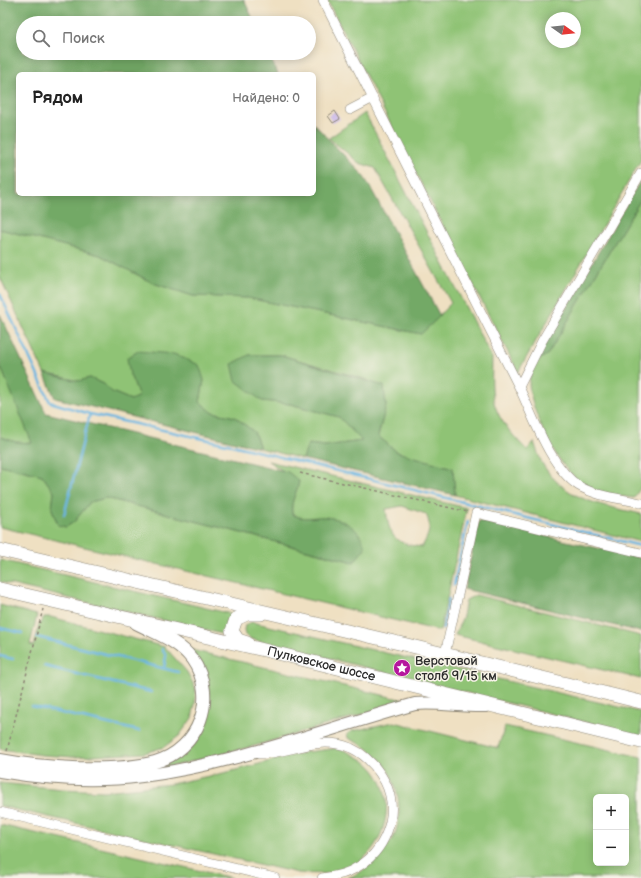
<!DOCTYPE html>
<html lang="ru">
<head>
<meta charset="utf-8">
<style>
  :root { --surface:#fff; --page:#f6f6f6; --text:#222; --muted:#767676; --line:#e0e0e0 }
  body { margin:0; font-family:"Balsamiq Sans",sans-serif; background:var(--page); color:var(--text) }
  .controls { position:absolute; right:12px; bottom:12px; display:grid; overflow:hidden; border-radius:6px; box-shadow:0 2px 10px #0003 }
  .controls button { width:36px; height:36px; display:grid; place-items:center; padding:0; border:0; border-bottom:1px solid var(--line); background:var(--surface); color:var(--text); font:20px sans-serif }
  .compass { position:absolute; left:545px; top:12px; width:36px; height:36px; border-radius:50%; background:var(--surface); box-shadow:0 2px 10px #0003; rotate:105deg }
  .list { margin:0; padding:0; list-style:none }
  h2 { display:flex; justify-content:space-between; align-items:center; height:52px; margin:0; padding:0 16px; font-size:17px }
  h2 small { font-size:13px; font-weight:400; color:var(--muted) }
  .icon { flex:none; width:22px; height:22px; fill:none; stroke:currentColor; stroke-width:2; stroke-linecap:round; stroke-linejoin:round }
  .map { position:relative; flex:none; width:641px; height:878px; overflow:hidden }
  .search { position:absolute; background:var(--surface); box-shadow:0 2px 10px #0003; left:16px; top:16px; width:300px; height:44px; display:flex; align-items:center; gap:10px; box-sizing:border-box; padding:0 14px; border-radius:22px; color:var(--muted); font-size:15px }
  .panel { position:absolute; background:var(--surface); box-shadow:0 2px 10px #0003; left:16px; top:72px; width:300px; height:124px; border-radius:6px }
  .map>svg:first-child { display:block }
  .green { fill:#8fc375; stroke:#5d7750; fill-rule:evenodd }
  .forest { fill:#73a966; stroke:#4f6a48 }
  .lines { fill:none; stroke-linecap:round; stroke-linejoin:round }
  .stream { stroke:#69b5e2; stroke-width:2.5 }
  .building { fill:#cbb9e9 }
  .minor-casing { stroke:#8d8676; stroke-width:10 }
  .major-casing { stroke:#8d8676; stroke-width:14 }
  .highway-casing { stroke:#8d8676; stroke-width:14 }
  .path { stroke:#8d8676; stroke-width:1.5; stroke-dasharray:3 3; stroke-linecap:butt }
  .minor { stroke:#fff; stroke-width:9 }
  .major { stroke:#fff; stroke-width:12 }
  .highway { stroke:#fff; stroke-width:13 }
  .labels { text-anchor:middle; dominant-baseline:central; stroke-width:3; stroke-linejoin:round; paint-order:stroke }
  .poi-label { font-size:13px; fill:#2b2b2b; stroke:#f7f3e8; text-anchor:start }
  .street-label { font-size:13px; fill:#2b2b2b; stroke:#f7f3e8 }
</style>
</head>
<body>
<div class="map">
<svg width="641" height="878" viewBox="0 0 641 878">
  <rect width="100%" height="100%" fill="#f7f3e8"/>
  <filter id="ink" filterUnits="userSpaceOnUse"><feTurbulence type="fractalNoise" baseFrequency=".025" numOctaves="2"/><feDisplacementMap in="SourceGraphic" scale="8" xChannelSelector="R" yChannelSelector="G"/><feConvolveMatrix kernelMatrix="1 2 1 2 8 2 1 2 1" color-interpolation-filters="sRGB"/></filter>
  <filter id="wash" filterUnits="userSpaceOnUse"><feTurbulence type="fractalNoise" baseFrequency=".012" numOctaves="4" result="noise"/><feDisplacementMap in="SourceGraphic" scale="16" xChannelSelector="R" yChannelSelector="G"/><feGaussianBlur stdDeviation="0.9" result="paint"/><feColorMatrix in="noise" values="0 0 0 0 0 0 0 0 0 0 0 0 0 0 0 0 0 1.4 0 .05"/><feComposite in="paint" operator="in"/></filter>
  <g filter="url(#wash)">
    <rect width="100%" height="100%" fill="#efe0c2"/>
    <path class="green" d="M 327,0 L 641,0 L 641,160 L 518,372 ZM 551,18 L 575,18 L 575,42 L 551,42 Z
      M 365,113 L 492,358 C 492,375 490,395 497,411 C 503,425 516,439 527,450 L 534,442 C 537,450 540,461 545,468 C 569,502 603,505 641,514 L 641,542 L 455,495 L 453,468 L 397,452 L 378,436 L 386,406 L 368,380 L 281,355 L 249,355 L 262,401 L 290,404 L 339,417 L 363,441 L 324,446 L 308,444 L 303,459 L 260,448 L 254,432 L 235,417 L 212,412 L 200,402 L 204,380 L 130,375 L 139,396 L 131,400 L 112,392 L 104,384 L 90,378 L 79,381 L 44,373 L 0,277 L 0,229 L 100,255 L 153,283 L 193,296 L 248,298 L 421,334 L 451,303 L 375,168 L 359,163 L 329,138 Z
      M 641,199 L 641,487 L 634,498 C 617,496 597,493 582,483 C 556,466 532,414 529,384 C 529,377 532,370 534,363 L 548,354 Z
      M 0,365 L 33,443 L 16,442 L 0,437 Z
      M 268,461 L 467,508 L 440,631 L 0,527 L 0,465 L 42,475 L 54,492 L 52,509 L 58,525 L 66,527 L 74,522 L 90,502 L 106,498 L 353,562 L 327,517 L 300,518 L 292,513 C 290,501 297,493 299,481 ZM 402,506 L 426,514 C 432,527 429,534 422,547 C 394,544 389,536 386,509 Z
      M 0,560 L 232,614 L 226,621 L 226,635 L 0,582 Z
      M 476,595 L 641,636 L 641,679 L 455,635 L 463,616 L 466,600 Z
      M 0,605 L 37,615 L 30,645 L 34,646 L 39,625 L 44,617 L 51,617 L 165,647 L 187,672 L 196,689 L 195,704 L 192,718 L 179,736 L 164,747 L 145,753 L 74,757 L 42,755 L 0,749 Z
      M 252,622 L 641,712 L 641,736 L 251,639 L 245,635 L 244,630 L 245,625 Z
      M 191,650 L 408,701 L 254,746 L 161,769 L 0,764 L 169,762 C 176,759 184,755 190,749 C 206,732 212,701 208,679 C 205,669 197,659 191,650 Z
      M 394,722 L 498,748 L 505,726 L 641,757 L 641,878 L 347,878 C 362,874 374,863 383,851 C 387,846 392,841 394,836 C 406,808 396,771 372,752 C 365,746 356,742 348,738 L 347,734 L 352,731 ZM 596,797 L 626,797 L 626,863 L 596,863 Z
      M 340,748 C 349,753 362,758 369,765 C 400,795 387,847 352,867 C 338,875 314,874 298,873 L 0,806 L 0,783 L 63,789 L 104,791 L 133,788 L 171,784 L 228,772 L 306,752 Z
      M 0,825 L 232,878 L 0,878 Z"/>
    <path class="forest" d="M 0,0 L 244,0 L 255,23 L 23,23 L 23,53 L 268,53 L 278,74 L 18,74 L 18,194 L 314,194 L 314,124 L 362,174 L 369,185 L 440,316 L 421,334 L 248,298 L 193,296 L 153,283 L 100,255 L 0,229 Z
      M 641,179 L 641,199 L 548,354 L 534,363 Z
      M 0,314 L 46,413 L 288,472 L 299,481 C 297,493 290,501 292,514 C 304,521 313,516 326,517 C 345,519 362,530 365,548 L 354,562 L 106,498 L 90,502 L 74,522 L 66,527 L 58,525 L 52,509 L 54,492 L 42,475 L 0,465 L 0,437 L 16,442 L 32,443 L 0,365 Z
      M 138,351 L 174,354 L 199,365 L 204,380 L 200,402 L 212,412 L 235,417 L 254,432 L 260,448 L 55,398 L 44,373 L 78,381 L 90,378 L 104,384 L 112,392 L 131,400 L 139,396 L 130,375 L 127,358 Z
      M 249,355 L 281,355 L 384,386 L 386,406 L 378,436 L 397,452 L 453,468 L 455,495 L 303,459 L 308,444 L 325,446 L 362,441 L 339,417 L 290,404 L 262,401 L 236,381 L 232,364 Z
      M 479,521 L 641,558 L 641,632 L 464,589 Z"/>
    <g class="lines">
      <path class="stream" d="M 0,294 L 50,402 L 90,414 L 64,515
        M 90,414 L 236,446 L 641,546
        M 454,585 L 468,521
        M 0,628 L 22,633
        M 443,629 L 449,599
        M 37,637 L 178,672
        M 162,649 L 166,656 L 164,668
        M 0,656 L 13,659
        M 44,666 L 151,692
        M 31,706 L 139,731"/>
    </g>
    <g id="blocks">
      <path class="building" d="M 335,111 L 340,119 L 333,123 L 328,116 Z"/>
    </g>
  </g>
  <g filter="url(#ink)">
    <use href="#blocks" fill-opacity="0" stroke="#8d8676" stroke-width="1"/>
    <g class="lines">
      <defs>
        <path id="minor" d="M 323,0 L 519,387 C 533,416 551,469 579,486 C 598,497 620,498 641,503
          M 350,110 L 373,98
          M 519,387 L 542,341 L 641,173
          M 445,654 L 476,513 L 641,553
          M 259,754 C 290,754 318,734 351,748 C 366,755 377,767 385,782 C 401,814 385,853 354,869 C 344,875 333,876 322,878
          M 0,812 L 275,878"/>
        <path id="major" d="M 0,760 C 42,768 113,773 155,762 C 199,750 219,697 192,659 C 179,641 155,633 136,623
          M 0,771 C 47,779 95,782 142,776 C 236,764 325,729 415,704 C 440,702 462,707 486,706"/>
        <g id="highway">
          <path d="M 0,550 L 403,644 L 641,702"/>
          <path id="s1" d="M 0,589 L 264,650 L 641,742"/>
          <path d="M 247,643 L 238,640 L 232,631 L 236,619 L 247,614 L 261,614"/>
        </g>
      </defs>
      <use href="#minor" class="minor-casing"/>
      <use href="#major" class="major-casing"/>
      <use href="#highway" class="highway-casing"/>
      <path class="path" d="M 300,473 L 468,512
        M 7,751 L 43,609"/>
      <use href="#minor" class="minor"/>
      <use href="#major" class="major"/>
      <use href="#highway" class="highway"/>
    </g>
  </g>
  <defs>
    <symbol id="sight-disc" viewBox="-11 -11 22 22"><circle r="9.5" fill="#b5179e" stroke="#f7f3e8"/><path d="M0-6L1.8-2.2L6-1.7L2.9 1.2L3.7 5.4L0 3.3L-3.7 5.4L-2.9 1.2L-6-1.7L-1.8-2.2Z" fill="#fff"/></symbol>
  </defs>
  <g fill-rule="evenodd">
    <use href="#sight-disc" x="392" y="658" width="20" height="20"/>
  </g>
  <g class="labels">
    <g class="poi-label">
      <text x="415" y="661">Верстовой<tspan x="415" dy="15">столб 9/15 км</tspan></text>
    </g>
    <g class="street-label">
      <text stroke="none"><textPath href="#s1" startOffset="330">Пулковское шоссе</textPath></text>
    </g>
  </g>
</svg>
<div class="controls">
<button>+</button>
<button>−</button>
</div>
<svg class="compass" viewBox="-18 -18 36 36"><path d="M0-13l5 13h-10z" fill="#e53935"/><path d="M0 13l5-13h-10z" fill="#767676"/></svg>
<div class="search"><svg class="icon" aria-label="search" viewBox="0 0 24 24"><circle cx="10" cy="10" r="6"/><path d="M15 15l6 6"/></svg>Поиск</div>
<section class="panel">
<h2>Рядом<small>Найдено: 0</small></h2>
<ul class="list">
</ul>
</section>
</div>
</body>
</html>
